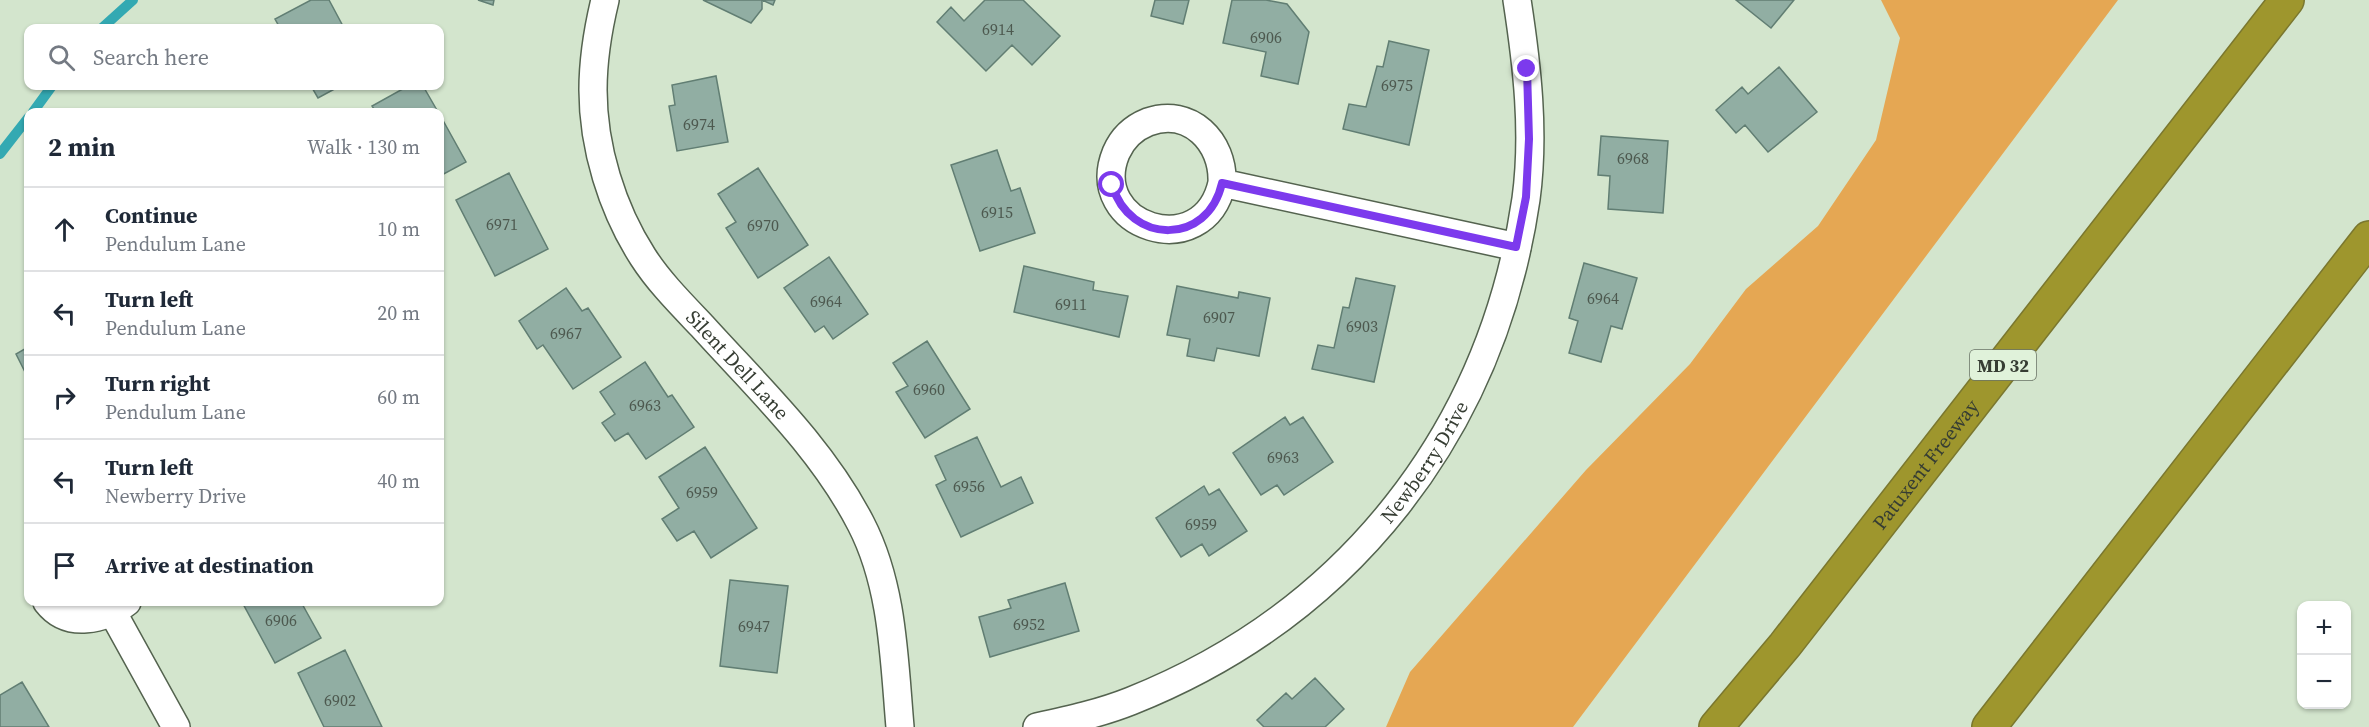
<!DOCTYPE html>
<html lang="en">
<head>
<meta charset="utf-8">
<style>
  :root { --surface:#fff; --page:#f2f2f3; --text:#1f2937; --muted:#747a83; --line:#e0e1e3 }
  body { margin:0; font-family:"Source Serif 4",serif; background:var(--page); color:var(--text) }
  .controls { position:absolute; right:18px; bottom:18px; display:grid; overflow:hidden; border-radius:12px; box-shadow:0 2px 4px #0004 }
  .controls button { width:54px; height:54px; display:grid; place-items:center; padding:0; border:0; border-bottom:2px solid var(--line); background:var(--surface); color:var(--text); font:30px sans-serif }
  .stop { position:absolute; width:18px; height:18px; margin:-14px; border:4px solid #7c3aed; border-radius:50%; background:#fff }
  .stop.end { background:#7c3aed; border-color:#fff; box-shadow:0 2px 6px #0008 }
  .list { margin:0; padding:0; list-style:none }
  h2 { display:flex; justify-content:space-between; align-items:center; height:78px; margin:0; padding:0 24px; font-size:26px }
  h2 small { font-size:20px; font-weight:400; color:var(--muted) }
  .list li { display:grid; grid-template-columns:39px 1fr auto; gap:18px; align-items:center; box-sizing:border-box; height:84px; padding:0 24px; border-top:2px solid var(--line) }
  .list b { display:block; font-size:22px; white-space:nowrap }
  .list p { margin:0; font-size:20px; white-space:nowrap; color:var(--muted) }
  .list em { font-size:20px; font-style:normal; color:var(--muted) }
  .icon { flex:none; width:33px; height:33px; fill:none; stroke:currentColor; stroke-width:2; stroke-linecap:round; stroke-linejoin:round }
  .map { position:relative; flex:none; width:2369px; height:727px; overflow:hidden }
  .search { position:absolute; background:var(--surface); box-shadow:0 2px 4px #0004; left:24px; top:24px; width:420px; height:66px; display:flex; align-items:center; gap:15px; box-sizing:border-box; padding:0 21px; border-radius:12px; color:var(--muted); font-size:22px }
  .panel { position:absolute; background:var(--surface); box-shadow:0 2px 4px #0004; left:24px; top:108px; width:420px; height:498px; border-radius:12px }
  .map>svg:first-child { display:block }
  .green { fill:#e5a753 }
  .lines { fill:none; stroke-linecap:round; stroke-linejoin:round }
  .stream { stroke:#33a9b2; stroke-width:10 }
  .building { fill:#91aea3; stroke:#617e73; stroke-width:1.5 }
  .minor-casing { stroke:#54634f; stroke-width:30 }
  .motorway-casing { stroke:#7a772f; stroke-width:36 }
  .minor { stroke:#fff; stroke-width:27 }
  .motorway { stroke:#9e962d; stroke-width:33 }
  .route { stroke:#7c3aed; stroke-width:8 }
  .labels { text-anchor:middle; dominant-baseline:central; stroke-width:4.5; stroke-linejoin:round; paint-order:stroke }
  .number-label { font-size:16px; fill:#4d594f }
  .shield { fill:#e0f2da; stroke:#697365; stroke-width:1.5 }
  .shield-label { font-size:18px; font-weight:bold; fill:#363d33 }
  .street-label { font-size:20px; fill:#363d33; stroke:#e0f2da }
</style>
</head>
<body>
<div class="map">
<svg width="2369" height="727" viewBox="0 0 2369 727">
  <rect width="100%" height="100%" fill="#d3e5cd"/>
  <path class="green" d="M 1881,0 L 2118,0 L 1573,727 L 1386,727 L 1410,672 L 1586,470 L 1690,364 L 1746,289 L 1818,226 L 1876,140 L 1900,38 Z"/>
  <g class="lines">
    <path class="stream" d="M 102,28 L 133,0
      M 33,112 L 52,86
      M 0,154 L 28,118"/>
  </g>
  <path class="building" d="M 311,0 L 329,0 L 344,28 L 280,28 L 275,19 Z
    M 478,0 L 494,0 L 493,5 Z
    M 703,0 L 775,0 L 773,5 L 762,0 L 762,9 L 751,23 Z
    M 985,0 L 1023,0 L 1060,36 L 1032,65 L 1012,45 L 986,71 L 937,22 L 951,7 L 964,21 Z
    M 1155,0 L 1189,0 L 1183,24 L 1151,16 Z
    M 1232,0 L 1266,0 L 1287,4 L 1309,32 L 1298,84 L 1261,76 L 1266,52 L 1223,43 Z
    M 1736,0 L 1794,0 L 1771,28 Z
    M 1389,41 L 1429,50 L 1409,145 L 1343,129 L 1349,104 L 1366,107 L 1377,66 L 1383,67 Z
    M 1779,67 L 1817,112 L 1768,152 L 1745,125 L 1736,133 L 1716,110 L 1742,87 L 1748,94 Z
    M 716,76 L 728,142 L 677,151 L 669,106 L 675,105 L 672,85 Z
    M 311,86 L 340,86 L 318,98 Z
    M 408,86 L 423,86 L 438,112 L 376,112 L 372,106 Z
    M 440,115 L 466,162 L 440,176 Z
    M 1601,136 L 1668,141 L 1663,213 L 1608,209 L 1610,176 L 1598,175 Z
    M 997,150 L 1011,191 L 1020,188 L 1035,233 L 980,251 L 951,165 Z
    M 758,168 L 808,245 L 758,278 L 726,228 L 736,222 L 718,194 Z
    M 509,173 L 548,249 L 495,276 L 456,200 Z
    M 829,257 L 868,314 L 833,339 L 824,326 L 815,332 L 784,288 Z
    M 1584,263 L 1637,278 L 1622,329 L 1611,326 L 1601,362 L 1569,353 L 1578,321 L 1569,318 Z
    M 1024,266 L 1094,282 L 1093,290 L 1128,296 L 1119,337 L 1014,312 Z
    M 1356,278 L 1395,286 L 1374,382 L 1312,369 L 1318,345 L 1334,348 L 1343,307 L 1349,308 Z
    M 1177,286 L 1238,298 L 1239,292 L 1270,298 L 1259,356 L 1217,348 L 1214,361 L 1187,356 L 1190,339 L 1167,335 Z
    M 566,288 L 582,311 L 588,308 L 621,357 L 573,389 L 543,345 L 537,349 L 519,321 Z
    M 927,341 L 970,409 L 925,438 L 896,392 L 908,386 L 893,363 Z
    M 28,347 L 28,378 L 16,354 Z
    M 645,362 L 668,397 L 672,395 L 694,427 L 646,459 L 628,433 L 615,441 L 602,423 L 615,414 L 600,392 Z
    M 1285,417 L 1290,425 L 1303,417 L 1333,462 L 1284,495 L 1277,485 L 1261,495 L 1233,453 Z
    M 977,437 L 1001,487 L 1021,477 L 1033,503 L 961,537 L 936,485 L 946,480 L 935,456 Z
    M 705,447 L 757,528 L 711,558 L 694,531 L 677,541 L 662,519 L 679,508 L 659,477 Z
    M 1204,486 L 1209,495 L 1219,489 L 1247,531 L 1209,556 L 1202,544 L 1181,557 L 1156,518 Z
    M 730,580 L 788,586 L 777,673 L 720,666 Z
    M 1065,583 L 1079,631 L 990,657 L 979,617 L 1011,608 L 1008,600 Z
    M 242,602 L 301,602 L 321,638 L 275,663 Z
    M 345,650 L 382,727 L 324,727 L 298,673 Z
    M 1315,678 L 1344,709 L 1325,727 L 1264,727 L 1257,720 L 1286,693 L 1292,699 Z
    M 22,682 L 49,727 L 0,727 L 0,695 Z"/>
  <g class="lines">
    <defs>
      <g id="minor">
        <path id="s1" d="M 605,0 C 598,29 593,60 593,90 C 593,147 612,209 643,257 C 659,282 682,305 702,326 C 759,389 822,448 861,524 C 893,586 894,658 900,727"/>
        <path d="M 1222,183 C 1224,142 1190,107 1148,122 C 1133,128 1122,139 1116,153 C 1086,227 1204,265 1222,183 L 1517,247"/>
        <path d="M 47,602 C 68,629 104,620 127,602"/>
        <path d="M 113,613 L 176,727"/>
        <path id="s2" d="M 1037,727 C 1069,720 1101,713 1131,701 C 1349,614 1492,431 1526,199 C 1535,133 1527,65 1517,0"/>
      </g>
      <g id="motorway">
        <path id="s3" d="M 1716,727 L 1785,645 L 2287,0"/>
        <path d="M 1989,727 L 2369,238"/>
      </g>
    </defs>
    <use href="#minor" class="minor-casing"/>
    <use href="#motorway" class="motorway-casing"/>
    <use href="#minor" class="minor"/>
    <use href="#motorway" class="motorway"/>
  </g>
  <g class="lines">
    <path class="route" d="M 1112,185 C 1130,245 1208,246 1222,183 L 1516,247 L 1526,197 L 1529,139 L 1527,69"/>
  </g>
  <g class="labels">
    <g class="number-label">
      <text x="998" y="29">6914</text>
      <text x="1266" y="37">6906</text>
      <text x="1397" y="85">6975</text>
      <text x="699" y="124">6974</text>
      <text x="1633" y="158">6968</text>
      <text x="997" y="212">6915</text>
      <text x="502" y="224">6971</text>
      <text x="763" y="225">6970</text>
      <text x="1603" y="298">6964</text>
      <text x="826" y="301">6964</text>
      <text x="1071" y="304">6911</text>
      <text x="1219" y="317">6907</text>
      <text x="1362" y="326">6903</text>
      <text x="566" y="333">6967</text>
      <text x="929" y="389">6960</text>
      <text x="645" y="405">6963</text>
      <text x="1283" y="457">6963</text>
      <text x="969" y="486">6956</text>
      <text x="702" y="492">6959</text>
      <text x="1201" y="524">6959</text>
      <text x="281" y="620">6906</text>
      <text x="1029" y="624">6952</text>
      <text x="754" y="626">6947</text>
      <text x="340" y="700">6902</text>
    </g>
    <rect class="shield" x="1970" y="350" width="66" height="30" rx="4.5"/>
    <g class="shield-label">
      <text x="2003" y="365">MD 32</text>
    </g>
    <g class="street-label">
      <text stroke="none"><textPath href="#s1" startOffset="411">Silent Dell Lane</textPath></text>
      <text stroke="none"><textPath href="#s2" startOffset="483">Newberry Drive</textPath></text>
      <text stroke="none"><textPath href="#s3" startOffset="336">Patuxent Freeway</textPath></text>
    </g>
  </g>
</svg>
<div class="controls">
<button>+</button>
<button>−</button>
</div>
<div class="stop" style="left:1112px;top:185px"></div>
<div class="stop end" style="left:1527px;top:69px"></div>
<div class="search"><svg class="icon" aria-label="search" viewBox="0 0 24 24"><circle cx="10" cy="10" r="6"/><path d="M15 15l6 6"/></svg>Search here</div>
<section class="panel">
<h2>2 min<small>Walk · 130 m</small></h2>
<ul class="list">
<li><svg class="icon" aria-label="ahead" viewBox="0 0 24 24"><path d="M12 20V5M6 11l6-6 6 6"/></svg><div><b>Continue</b><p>Pendulum Lane</p></div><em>10 m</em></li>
<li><svg class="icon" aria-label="left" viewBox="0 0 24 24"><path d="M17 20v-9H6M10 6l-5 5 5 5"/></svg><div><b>Turn left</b><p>Pendulum Lane</p></div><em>20 m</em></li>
<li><svg class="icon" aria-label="right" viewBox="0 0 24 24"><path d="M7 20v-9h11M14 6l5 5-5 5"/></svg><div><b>Turn right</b><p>Pendulum Lane</p></div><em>60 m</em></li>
<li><svg class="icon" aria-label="left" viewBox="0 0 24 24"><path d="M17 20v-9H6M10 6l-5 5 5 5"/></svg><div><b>Turn left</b><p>Newberry Drive</p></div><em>40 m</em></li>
<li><svg class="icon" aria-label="arrive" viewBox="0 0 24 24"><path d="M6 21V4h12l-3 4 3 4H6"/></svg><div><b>Arrive at destination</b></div></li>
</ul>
</section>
</div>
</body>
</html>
